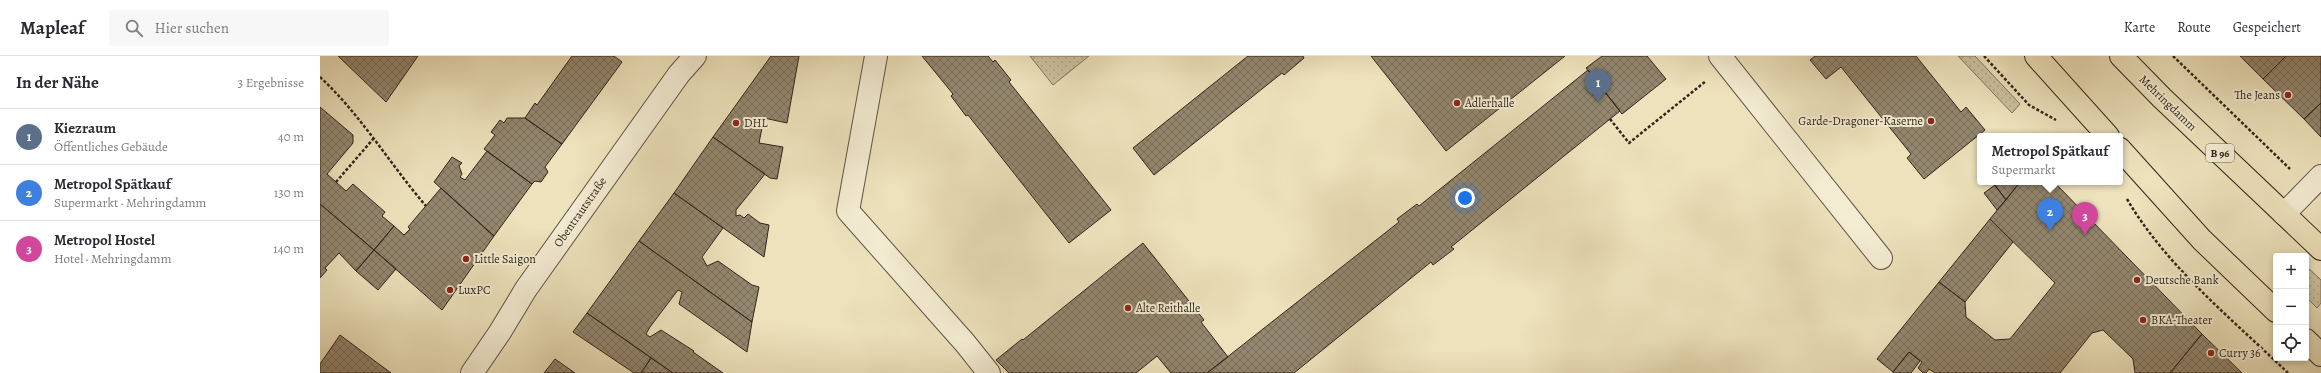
<!DOCTYPE html>
<html lang="de">
<head>
<meta charset="utf-8">
<style>
  :root { --surface:#fff; --page:#f7f7f7; --text:#2b2b33; --muted:#7c7c81; --line:#e1e1e2; --accent:#0b8043 }
  body { margin:0; font-family:Alegreya,serif; background:var(--page); color:var(--text) }
  .controls { position:absolute; right:12px; bottom:12px; display:grid; overflow:hidden; border-radius:4px; box-shadow:0 2px 6px #0003 }
  .controls button { width:36px; height:36px; display:grid; place-items:center; padding:0; border:0; border-bottom:1px solid var(--line); background:var(--surface); color:var(--text); font:20px sans-serif }
  .you { position:absolute; left:1145px; top:142px; width:14px; height:14px; margin:-10px; border:3px solid #fff; border-radius:50%; background:#1a73e8; box-shadow:0 0 0 6px #1a73e833 }
  .badge { display:grid; place-items:center; width:26px; height:26px; border-radius:50%; background:var(--accent); color:#fff; font-size:13px; font-weight:700 }
  .pin { position:absolute; translate:-50% -33px; filter:drop-shadow(0 1px 2px #0008) }
  .pin::after { content:''; position:absolute; top:21px; width:14px; height:12px; background:inherit; clip-path:polygon(0 0,100% 0,50% 100%) }
  .popup { position:absolute; left:1657px; top:77px; width:146px; height:52px; box-sizing:border-box; display:grid; place-content:center; border-radius:4px; background:var(--surface); filter:drop-shadow(0 1px 3px #0005); font-size:13px; white-space:nowrap; color:var(--muted) }
  .popup b { font-size:15px; color:var(--text) }
  .popup::after { content:''; position:absolute; left:50%; top:100%; margin-left:-8px; border:8px solid transparent; border-top-color:var(--surface) }
  .list { margin:0; padding:0; list-style:none }
  h2 { display:flex; justify-content:space-between; align-items:center; height:52px; margin:0; padding:0 16px; font-size:17px }
  h2 small { font-size:13px; font-weight:400; color:var(--muted) }
  .list li { display:grid; grid-template-columns:26px 1fr auto; gap:12px; align-items:center; box-sizing:border-box; height:56px; padding:0 16px; border-top:1px solid var(--line) }
  .list b { display:block; font-size:15px; white-space:nowrap }
  .list p { margin:0; font-size:13px; white-space:nowrap; color:var(--muted) }
  .list em { font-size:13px; font-style:normal; color:var(--muted) }
  .icon { flex:none; width:22px; height:22px; fill:none; stroke:currentColor; stroke-width:2; stroke-linecap:round; stroke-linejoin:round }
  .map { position:relative; flex:none; width:2001px; height:317px; overflow:hidden }
  header { display:flex; align-items:center; gap:24px; box-sizing:border-box; height:56px; padding:0 20px; background:var(--surface); border-bottom:1px solid var(--line) }
  header strong { font-size:19px }
  nav { display:flex; gap:22px; margin-inline-start:auto; font-size:14px }
  .search { width:280px; height:36px; background:var(--page); display:flex; align-items:center; gap:10px; box-sizing:border-box; padding:0 14px; border-radius:4px; color:var(--muted); font-size:15px }
  main { display:flex }
  aside { flex:1; background:var(--surface) }
  .map>svg:first-child { display:block }
  .green { fill:url(#green-dots); stroke:#7f745e }
  .building { fill:url(#building-cross-hatch); stroke:#31251b }
  .lines { fill:none; stroke-linecap:round; stroke-linejoin:round }
  .minor-casing { stroke:#605443; stroke-width:24 }
  .major-casing { stroke:#31251b; stroke-width:24 }
  .path { stroke:#31251b; stroke-width:2.5; stroke-dasharray:3 2; stroke-linecap:butt }
  .minor { stroke:#f3ecd3; stroke-width:22 }
  .major { stroke:#ede2bc; stroke-width:22 }
  .poi-dot { fill:#8f2418; stroke:#f3ecd3; stroke-width:1.5 }
  .labels { text-anchor:middle; dominant-baseline:central; stroke-width:4; stroke-linejoin:round; paint-order:stroke }
  .shield { fill:#f3ecd3; stroke:#6b6152; stroke-width:1 }
  .shield-label { font-size:11px; font-weight:bold; fill:#31251b }
  .poi-label { font-size:12px; fill:#31251b; stroke:#f3ecd3; text-anchor:start }
  .street-label { font-size:12px; fill:#31251b; stroke:#f3ecd3 }
</style>
</head>
<body>
<header>
<strong>Mapleaf</strong>
<div class="search"><svg class="icon" aria-label="search" viewBox="0 0 24 24"><circle cx="10" cy="10" r="6"/><path d="M15 15l6 6"/></svg>Hier suchen</div>
<nav><a>Karte</a><a>Route</a><a>Gespeichert</a></nav>
</header>
<main>
<aside>
<h2>In der Nähe<small>3 Ergebnisse</small></h2>
<ul class="list">
<li><span class="badge" style="background:#5c6f8a">1</span><div><b>Kiezraum</b><p>Öffentliches Gebäude</p></div><em>40 m</em></li>
<li><span class="badge" style="background:#3f7fe0">2</span><div><b>Metropol Spätkauf</b><p>Supermarkt · Mehringdamm</p></div><em>130 m</em></li>
<li><span class="badge" style="background:#d1479c">3</span><div><b>Metropol Hostel</b><p>Hotel · Mehringdamm</p></div><em>140 m</em></li>
</ul>
</aside>
<div class="map">
<svg width="2001" height="317" viewBox="0 0 2001 317">
  <defs>
    <pattern id="green-dots" width="8" height="8" patternUnits="userSpaceOnUse"><rect width="8" height="8" fill="#cdc2a1"/><path d="M2 2h.1M6 6h.1" fill="none" stroke="#b0a78a" stroke-width="1.8" stroke-linecap="round"/></pattern>
    <pattern id="building-cross-hatch" width="8" height="8" patternUnits="userSpaceOnUse"><rect width="8" height="8" fill="#93876f"/><path d="M0 0l8 8M0 8l8-8" fill="none" stroke="#796e5a"/></pattern>
  </defs>
  <rect width="100%" height="100%" fill="#ede2bc"/>
  <filter id="stains"><feTurbulence type="fractalNoise" baseFrequency=".005" numOctaves="4"/><feColorMatrix values="0 0 0 0 .2 0 0 0 0 .09 0 0 0 0 .02 0 0 0 .5 -.17"/></filter>
  <radialGradient id="worn" r=".72"><stop offset=".6" stop-color="#630" stop-opacity="0"/><stop offset="1" stop-color="#630" stop-opacity=".3"/></radialGradient>
  <path class="green" d="M 710,0 L 769,0 L 733,29 Z
    M 1638,0 L 1655,0 L 1700,48 L 1692,57 Z
    M 1986,210 L 2001,224 L 2001,247 L 1997,252 L 1986,241 Z"/>
  <path class="building" d="M 18,0 L 98,0 L 66,46 Z
    M 252,0 L 294,0 L 302,6 L 242,88 L 205,62 L 215,47 L 217,49 Z
    M 451,0 L 479,0 L 467,67 L 444,62 L 439,87 L 463,91 L 457,123 L 450,122 L 393,81 Z
    M 602,0 L 668,0 L 673,6 L 675,4 L 691,24 L 689,26 L 791,154 L 749,187 L 648,59 L 646,60 L 631,40 L 633,38 Z
    M 928,0 L 983,0 L 984,2 L 964,19 L 962,17 L 834,119 L 813,92 Z
    M 1051,0 L 1245,0 L 1126,95 Z
    M 1282,0 L 1327,0 L 1346,23 L 1302,58 L 1266,12 Z
    M 1495,0 L 1596,0 L 1641,56 L 1646,51 L 1665,74 L 1604,123 L 1587,102 L 1591,98 L 1521,11 L 1506,23 L 1490,4 Z
    M 1920,0 L 1966,0 L 1943,23 Z
    M 1966,0 L 2001,0 L 2001,47 L 1984,63 L 1943,23 Z
    M 1268,14 L 1300,55 L 1131,191 L 1134,193 L 1113,209 L 1111,206 L 974,317 L 887,317 L 1079,166 L 1077,163 L 1097,148 L 1099,150 Z
    M 2001,47 L 2001,81 L 1984,63 Z
    M 0,51 L 33,79 L 33,87 L 7,118 L 26,135 L 33,128 L 65,156 L 62,160 L 74,170 L 54,194 L 0,148 Z
    M 187,62 L 205,62 L 242,88 L 225,111 L 228,116 L 221,126 L 215,125 L 212,128 L 164,93 L 175,79 L 171,76 L 180,64 L 184,67 Z
    M 393,81 L 445,118 L 416,154 L 416,160 L 420,159 L 424,162 L 428,158 L 440,167 L 449,169 L 444,201 L 354,137 Z
    M 167,95 L 212,128 L 174,180 L 114,126 L 132,101 L 142,107 L 139,110 L 142,118 L 140,121 L 145,124 Z
    M 1677,126 L 1700,126 L 1686,144 L 1674,128 Z
    M 1700,126 L 1734,126 L 1882,278 L 1850,317 L 1815,317 L 1813,303 L 1783,274 L 1772,277 L 1740,317 L 1615,317 L 1609,313 L 1606,317 L 1603,317 L 1598,312 L 1602,306 L 1589,296 L 1573,316 L 1557,303 L 1619,226 L 1645,246 L 1646,261 L 1675,284 L 1690,283 L 1735,227 L 1670,163 Z
    M 1675,129 L 1686,144 L 1677,154 L 1664,137 Z
    M 121,132 L 174,180 L 122,254 L 54,194 L 74,170 L 84,179 L 90,173 L 88,171 Z
    M 354,137 L 403,172 L 382,201 L 387,210 L 398,205 L 432,229 L 439,231 L 432,266 L 319,185 Z
    M 0,148 L 54,194 L 36,215 L 19,197 L 5,212 L 7,214 L 0,222 Z
    M 1670,163 L 1693,186 L 1645,246 L 1619,226 Z
    M 319,185 L 432,266 L 427,296 L 359,248 L 362,236 L 358,234 L 330,271 L 326,278 L 330,281 L 341,274 L 374,295 L 373,296 L 403,317 L 353,317 L 267,257 Z
    M 823,187 L 884,264 L 881,266 L 908,301 L 887,317 L 851,317 L 837,300 L 816,317 L 689,317 L 676,304 L 702,283 L 703,284 Z
    M 54,194 L 76,213 L 58,234 L 36,215 Z
    M 267,257 L 331,302 L 321,317 L 314,317 L 253,276 Z
    M 1882,278 L 1922,317 L 1850,317 Z
    M 20,279 L 71,317 L 0,317 L 0,308 Z
    M 1589,296 L 1600,305 L 1591,317 L 1574,317 L 1573,316 Z
    M 331,302 L 353,317 L 321,317 Z
    M 235,303 L 255,317 L 224,317 Z"/>
  <g class="lines">
    <defs>
      <path id="minor" d="M 556,0 L 528,155 L 645,287 L 669,317
        M 1400,0 L 1561,202
        M 1964,158 L 2001,120
        M 152,317 L 180,276 L 206,233 L 359,18 L 375,0"/>
      <path id="major" d="M 1716,0 L 1788,80
        M 1801,0 L 1842,42 L 2001,193
        M 1800,93 L 1882,184 L 1956,255
        M 1986,284 L 2001,299"/>
    </defs>
    <use href="#minor" class="minor-casing"/>
    <use href="#major" class="major-casing"/>
    <path class="path" d="M 1664,0 L 1709,49 L 1736,64
      M 1853,0 L 1970,113
      M 0,21 C 41,59 69,107 106,150
      M 1290,63 L 1309,87 L 1386,25
      M 1726,78 L 1728,80
      M 16,126 L 54,82
      M 1807,143 C 1846,210 1912,263 1968,317
      M 160,200 L 172,209"/>
    <use href="#minor" class="minor"/>
    <use href="#major" class="major"/>
  </g>
  <g class="poi-dot">
    <circle cx="1968" cy="39" r="4"/>
    <circle cx="1137" cy="47" r="4"/>
    <circle cx="1611" cy="65" r="4"/>
    <circle cx="416" cy="67" r="4"/>
    <circle cx="146" cy="203" r="4"/>
    <circle cx="1817" cy="224" r="4"/>
    <circle cx="130" cy="234" r="4"/>
    <circle cx="808" cy="252" r="4"/>
    <circle cx="1823" cy="264" r="4"/>
    <circle cx="1891" cy="297" r="4"/>
  </g>
  <g class="labels">
    <rect class="shield" x="1886" y="88" width="28" height="18" rx="3"/>
    <g class="shield-label">
      <text x="1900" y="97">B 96</text>
    </g>
    <g class="poi-label">
      <text x="1960" y="39" text-anchor="end">The Jeans</text>
      <text x="1145" y="47">Adlerhalle</text>
      <text x="1603" y="65" text-anchor="end">Garde-Dragoner-Kaserne</text>
      <text x="424" y="67">DHL</text>
      <text x="154" y="203">Little Saigon</text>
      <text x="1825" y="224">Deutsche Bank</text>
      <text x="138" y="234">LuxPC</text>
      <text x="816" y="252">Alte Reithalle</text>
      <text x="1831" y="264">BKA-Theater</text>
      <text x="1899" y="297">Curry 36</text>
    </g>
    <g class="street-label">
      <text transform="translate(1848 47) rotate(44)">Mehringdamm</text>
      <text transform="translate(260 156) rotate(-55)">Obentrautstraße</text>
    </g>
  </g>
  <rect width="100%" height="100%" filter="url(#stains)"/>
  <rect width="100%" height="100%" fill="url(#worn)"/>
</svg>
<div class="controls">
<button>+</button>
<button>−</button>
<button><svg class="icon" aria-label="locate" viewBox="0 0 24 24"><circle cx="12" cy="12" r="6"/><path d="M12 2v4M12 18v4M2 12h4M18 12h4"/></svg></button>
</div>
<div class="you"></div>
<div class="pin badge" style="left:1278px;top:46px;background:#5c6f8a">1</div>
<div class="pin badge" style="left:1730px;top:175px;background:#3f7fe0">2</div>
<div class="popup"><b>Metropol Spätkauf</b>Supermarkt</div>
<div class="pin badge" style="left:1765px;top:179px;background:#d1479c">3</div>
</div>
</main>
</body>
</html>
